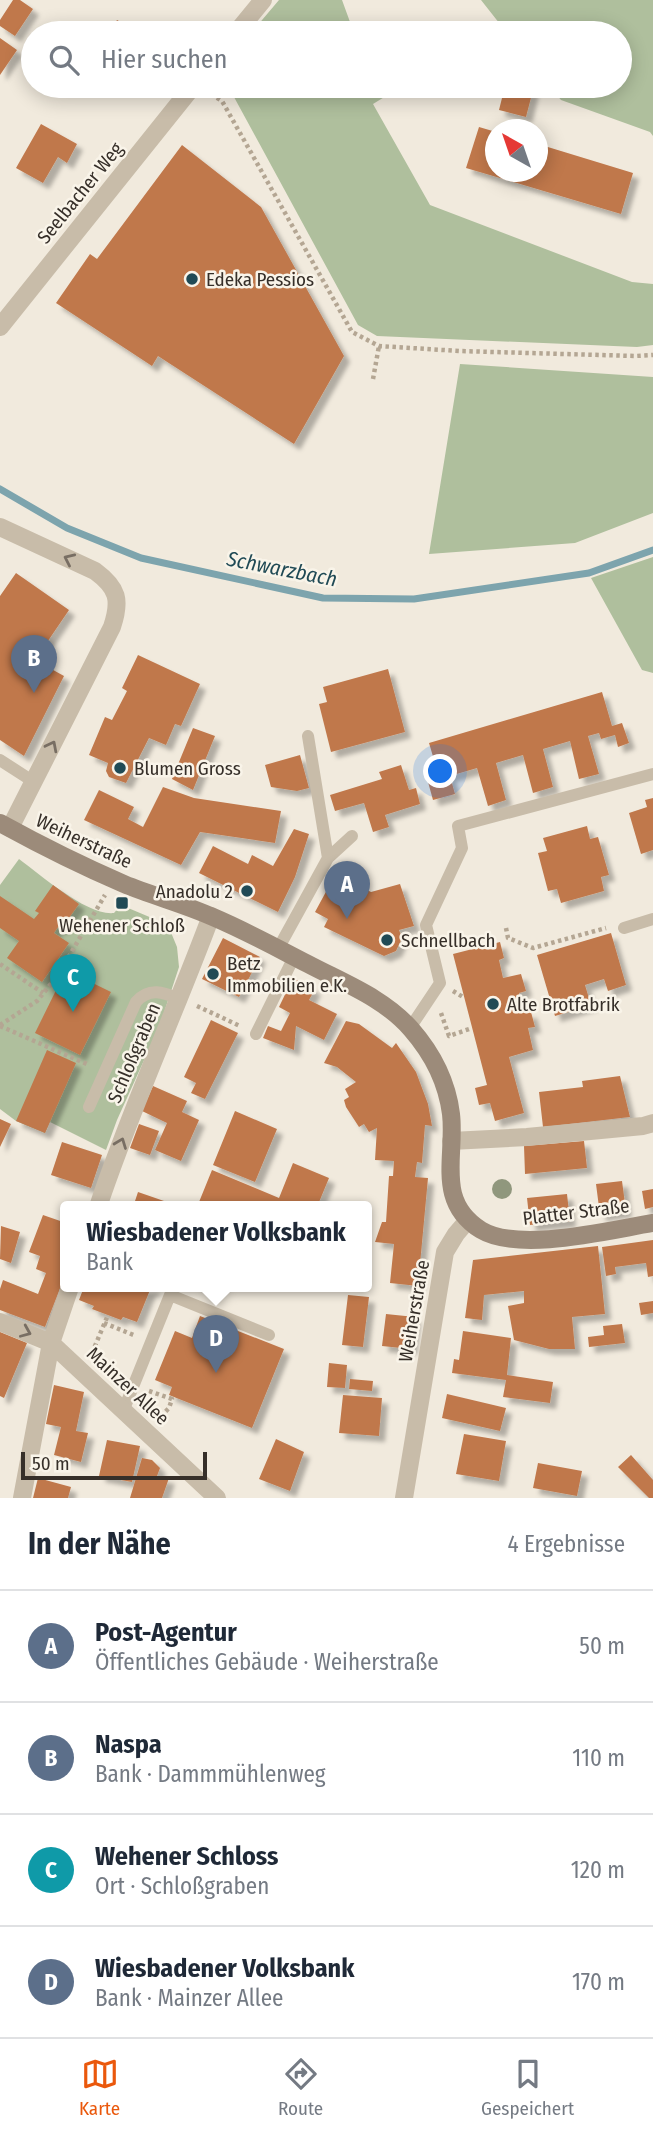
<!DOCTYPE html>
<html lang="de">
<head>
<meta charset="utf-8">
<style>
  :root { --surface:#fff; --page:#f6f6f7; --text:#1f2937; --muted:#747a83; --line:#e0e1e3; --accent:#ea580c }
  body { margin:0; font-family:"Fira Sans Condensed",sans-serif; background:var(--page); color:var(--text) }
  .compass { position:absolute; left:485px; top:119px; width:63px; height:63px; border-radius:50%; background:var(--surface); box-shadow:0 4px 18px #0003; rotate:320deg }
  .scale { position:absolute; left:21px; bottom:18px; width:186px; box-sizing:border-box; padding-left:7px; border:4px solid #362f29; border-top:0; font-size:19px; line-height:24px; white-space:nowrap; color:#362f29; -webkit-text-stroke:5px #f9f4e9; paint-order:stroke }
  .you { position:absolute; left:441px; top:772px; width:24px; height:24px; margin:-18px; border:5px solid #fff; border-radius:50%; background:#1a73e8; box-shadow:0 0 0 10px #1a73e833 }
  .badge { display:grid; place-items:center; width:46px; height:46px; border-radius:50%; background:var(--accent); color:#fff; font-size:23px; font-weight:700 }
  .pin { position:absolute; translate:-50% -58px; filter:drop-shadow(0 2px 4px #0008) }
  .pin::after { content:''; position:absolute; top:37px; width:24px; height:21px; background:inherit; clip-path:polygon(0 0,100% 0,50% 100%) }
  .popup { position:absolute; left:60px; top:1201px; width:312px; height:91px; box-sizing:border-box; display:grid; place-content:center; border-radius:7px; background:var(--surface); filter:drop-shadow(0 2px 5px #0005); font-size:23px; white-space:nowrap; color:var(--muted) }
  .popup b { font-size:26px; color:var(--text) }
  .popup::after { content:''; position:absolute; left:50%; top:100%; margin-left:-14px; border:14px solid transparent; border-top-color:var(--surface) }
  .list { margin:0; padding:0; list-style:none }
  h2 { display:flex; justify-content:space-between; align-items:center; height:91px; margin:0; padding:0 28px; font-size:30px }
  h2 small { font-size:23px; font-weight:400; color:var(--muted) }
  .list li { display:grid; grid-template-columns:46px 1fr auto; gap:21px; align-items:center; box-sizing:border-box; height:112px; padding:0 28px; border-top:2px solid var(--line) }
  .list b { display:block; font-size:26px; white-space:nowrap }
  .list p { margin:0; font-size:23px; white-space:nowrap; color:var(--muted) }
  .list em { font-size:23px; font-style:normal; color:var(--muted) }
  .icon { flex:none; width:38px; height:38px; fill:none; stroke:currentColor; stroke-width:2; stroke-linecap:round; stroke-linejoin:round }
  .map { position:relative; flex:none; width:653px; height:1498px; overflow:hidden }
  .search { position:absolute; background:var(--surface); box-shadow:0 4px 18px #0003; left:21px; right:21px; top:21px; height:77px; display:flex; align-items:center; gap:18px; box-sizing:border-box; padding:0 24px; border-radius:38px; color:var(--muted); font-size:26px }
  .sheet { height:539px; background:var(--surface) }
  nav { display:flex; justify-content:space-around; align-items:center; box-sizing:border-box; height:98px; border-top:2px solid var(--line); background:var(--surface); font-size:19px; color:var(--muted) }
  nav a { display:grid; justify-items:center; gap:4px }
  nav .on { color:var(--accent) }
  .map>svg:first-child { display:block }
  .green { fill:#afbf9d }
  .lines { fill:none; stroke-linecap:round; stroke-linejoin:round }
  .stream { stroke:#7da4ad; stroke-width:7 }
  .building { fill:#c0784c; filter:url(#shadow) }
  .path { stroke:#b4a693; stroke-width:4.5; stroke-dasharray:3.5 3.5; stroke-linecap:butt }
  .service { stroke:#c8bca9; stroke-width:12 }
  .minor { stroke:#c8bca9; stroke-width:18 }
  .secondary { stroke:#9c8b7a; stroke-width:18 }
  .tree { fill:#90977d }
  .oneway { stroke:#786e63 }
  .poi-dot { fill:#204a55; stroke:#f9f4e9; stroke-width:2.5 }
  .labels { text-anchor:middle; dominant-baseline:central; stroke-width:5; stroke-linejoin:round; paint-order:stroke }
  .street-label { font-size:19px; fill:#362f29; stroke:#f9f4e9 }
  .poi-label { font-size:19px; fill:#362f29; stroke:#f9f4e9; text-anchor:start }
  .water-label { font-size:21px; font-style:italic; fill:#204a55; stroke:#f9f4e9 }
</style>
</head>
<body>
<div class="map">
<svg width="653" height="1498" viewBox="0 0 653 1498">
  <defs>
    <filter id="shadow"><feDropShadow dx="6" dy="6" stdDeviation="2" flood-color="#0004"/></filter>
  </defs>
  <rect width="100%" height="100%" fill="#f1eadd"/>
  <path class="green" d="M 279,0 L 342,0 L 354,33 L 251,33 Z
    M 481,0 L 653,0 L 653,136 L 650,132 L 561,100 L 549,86 L 620,86 L 620,33 L 507,33 Z
    M 228,86 L 381,86 L 386,96 L 373,104 L 430,205 L 632,282 L 653,284 L 653,345 L 637,347 L 377,336 L 358,325 Z
    M 460,364 L 653,377 L 653,513 L 575,543 L 429,554 Z
    M 653,557 L 653,673 L 642,670 L 591,578 Z
    M 19,859 C 41,875 87,916 114,913 L 121,905 L 159,921 L 170,930 L 177,947 L 179,967 L 160,1025 L 117,1120 L 106,1150 L 50,1122 L 45,1133 L 16,1121 L 0,1109 L 0,885 Z"/>
  <g class="lines">
    <path class="stream" d="M 0,489 L 67,528 L 141,558 L 323,598 L 414,599 L 589,573 L 653,550"/>
  </g>
  <path class="building" d="M 13,0 L 20,0 L 33,9 L 15,36 L 0,26 L 0,20 Z
    M 117,20 L 141,33 L 109,33 Z
    M 0,38 L 17,50 L 0,75 Z
    M 505,86 L 516,86 L 533,90 L 526,117 L 499,110 Z
    M 41,124 L 77,144 L 67,163 L 58,157 L 43,183 L 16,168 Z
    M 479,127 L 496,132 L 496,172 L 538,172 L 538,144 L 633,173 L 621,214 L 466,168 Z
    M 182,145 L 261,207 L 344,356 L 294,444 L 158,356 L 152,366 L 56,303 L 90,254 L 97,259 Z
    M 16,573 L 69,610 L 35,660 L 64,676 L 24,756 L 0,740 L 0,596 Z
    M 138,655 L 200,684 L 181,726 L 175,724 L 166,745 L 149,738 L 126,783 L 109,777 L 106,771 L 108,763 L 89,755 L 105,717 L 112,720 L 127,691 L 122,688 Z
    M 388,669 L 405,732 L 331,752 L 319,704 L 327,702 L 323,687 Z
    M 602,692 L 612,726 L 622,723 L 629,743 L 618,747 L 615,735 L 601,739 L 599,733 L 588,736 L 599,774 L 579,779 L 570,741 L 543,749 L 553,787 L 533,793 L 523,755 L 496,763 L 506,800 L 488,806 L 477,768 L 450,776 L 455,794 L 433,800 L 428,782 L 440,780 L 429,743 Z
    M 193,728 L 215,736 L 193,790 L 172,779 Z
    M 300,755 L 309,788 L 297,791 L 271,787 L 265,765 Z
    M 401,765 L 409,790 L 416,788 L 420,804 L 385,815 L 389,827 L 373,832 L 364,803 L 335,811 L 330,795 L 382,779 L 379,772 Z
    M 163,787 L 194,798 L 281,811 L 275,843 L 200,832 L 181,865 L 84,820 L 99,790 L 134,807 L 128,819 L 143,827 Z
    M 653,798 L 653,850 L 641,854 L 629,813 L 647,807 L 645,800 Z
    M 587,826 L 590,839 L 598,837 L 609,875 L 601,877 L 604,891 L 561,903 L 557,889 L 548,891 L 538,853 L 547,851 L 543,838 Z
    M 294,829 L 309,834 L 295,877 L 278,912 L 199,873 L 213,846 L 248,864 L 252,855 L 273,866 Z
    M 334,877 L 347,884 L 349,881 L 371,892 L 400,884 L 414,926 L 399,930 L 402,938 L 396,951 L 384,956 L 324,927 L 328,919 L 315,912 Z
    M 53,885 L 79,904 L 61,929 L 58,927 L 54,933 L 69,943 L 42,982 L 7,958 L 19,941 L 0,928 L 0,896 L 34,919 L 39,913 L 35,911 Z
    M 611,933 L 626,985 L 608,991 L 604,979 L 585,985 L 591,1005 L 555,1016 L 537,955 Z
    M 223,938 L 260,957 L 239,997 L 202,979 Z
    M 500,942 L 504,958 L 499,960 L 503,978 L 521,974 L 526,991 L 519,993 L 524,1013 L 531,1012 L 535,1027 L 528,1028 L 533,1050 L 509,1057 L 524,1113 L 495,1121 L 490,1103 L 479,1105 L 475,1088 L 487,1085 L 453,954 Z
    M 66,970 L 111,992 L 80,1055 L 35,1033 Z
    M 293,978 L 315,989 L 309,1000 L 337,1014 L 324,1040 L 296,1026 L 294,1050 L 263,1038 L 268,1026 L 281,1031 L 290,1013 L 279,1007 Z
    M 211,1020 L 238,1033 L 205,1099 L 191,1093 L 196,1083 L 184,1077 Z
    M 346,1021 L 359,1024 L 392,1048 L 396,1043 L 416,1072 L 428,1104 L 432,1126 L 425,1125 L 422,1163 L 417,1162 L 415,1177 L 428,1178 L 418,1286 L 390,1283 L 394,1244 L 375,1242 L 382,1222 L 386,1222 L 389,1176 L 393,1176 L 394,1161 L 375,1160 L 377,1128 L 369,1132 L 364,1124 L 359,1127 L 346,1107 L 344,1100 L 349,1097 L 345,1089 L 356,1082 L 337,1067 L 324,1063 Z
    M 47,1050 L 76,1063 L 45,1133 L 16,1121 Z
    M 620,1076 L 630,1117 L 543,1127 L 539,1092 L 583,1087 L 582,1081 Z
    M 153,1086 L 187,1101 L 182,1112 L 199,1120 L 181,1161 L 155,1150 L 167,1123 L 142,1111 Z
    M 235,1111 L 277,1129 L 255,1182 L 213,1165 Z
    M 0,1119 L 11,1124 L 0,1147 Z
    M 139,1124 L 159,1131 L 150,1155 L 130,1148 Z
    M 584,1141 L 587,1168 L 525,1174 L 524,1146 Z
    M 62,1142 L 102,1155 L 91,1188 L 51,1175 Z
    M 293,1163 L 329,1178 L 317,1207 L 197,1207 L 212,1170 L 279,1198 Z
    M 622,1181 L 626,1211 L 600,1215 L 596,1184 Z
    M 653,1189 L 653,1207 L 645,1209 L 642,1191 Z
    M 138,1192 L 164,1201 L 162,1207 L 133,1207 Z
    M 567,1194 L 570,1221 L 530,1225 L 527,1198 Z
    M 43,1215 L 66,1223 L 66,1273 L 45,1327 L 0,1310 L 0,1289 L 3,1280 L 38,1294 L 46,1273 L 36,1269 L 40,1256 L 29,1252 Z
    M 1,1226 L 20,1232 L 11,1263 L 0,1259 Z
    M 653,1240 L 653,1276 L 648,1277 L 646,1263 L 615,1267 L 616,1274 L 606,1276 L 602,1247 Z
    M 598,1246 L 605,1314 L 572,1317 L 575,1349 L 549,1349 L 514,1340 L 508,1306 L 524,1303 L 524,1291 L 484,1295 L 482,1320 L 465,1318 L 473,1260 Z
    M 84,1287 L 154,1287 L 153,1291 L 150,1290 L 137,1322 L 123,1317 L 121,1320 L 92,1309 L 94,1306 L 79,1300 Z
    M 348,1295 L 369,1297 L 363,1347 L 342,1345 Z
    M 653,1301 L 653,1313 L 641,1315 L 639,1303 Z
    M 386,1314 L 415,1317 L 411,1349 L 382,1346 Z
    M 200,1316 L 284,1349 L 252,1428 L 169,1395 L 172,1387 L 155,1380 L 175,1331 L 192,1338 Z
    M 622,1324 L 625,1343 L 589,1347 L 588,1337 L 604,1335 L 603,1326 Z
    M 463,1331 L 511,1338 L 507,1375 L 553,1382 L 550,1403 L 503,1397 L 506,1380 L 452,1373 L 454,1359 L 459,1360 Z
    M 0,1332 L 27,1343 L 4,1398 L 0,1396 Z
    M 329,1363 L 347,1365 L 345,1388 L 327,1387 Z
    M 350,1379 L 373,1381 L 372,1391 L 349,1389 Z
    M 54,1385 L 84,1392 L 76,1431 L 88,1433 L 81,1462 L 54,1455 L 61,1427 L 46,1424 Z
    M 447,1394 L 506,1408 L 500,1431 L 442,1418 Z
    M 343,1395 L 382,1398 L 379,1436 L 339,1433 Z
    M 464,1434 L 506,1441 L 499,1481 L 456,1474 Z
    M 276,1439 L 304,1452 L 290,1491 L 259,1479 Z
    M 107,1440 L 140,1446 L 132,1482 L 99,1476 Z
    M 631,1455 L 653,1480 L 653,1498 L 649,1498 L 618,1467 Z
    M 142,1458 L 152,1460 L 160,1468 L 157,1476 L 169,1478 L 162,1498 L 130,1498 Z
    M 538,1463 L 582,1471 L 577,1496 L 533,1488 Z
    M 38,1478 L 71,1487 L 68,1498 L 33,1498 Z"/>
  <g class="lines">
    <path class="path" d="M 211,94 L 222,101 L 352,332 L 379,346 L 459,351 L 635,356 L 653,355
      M 373,379 L 379,346
      M 506,928 L 508,938 L 533,948 L 606,928
      M 0,964 L 43,993
      M 453,991 L 463,997
      M 197,1006 L 240,1026
      M 441,1013 L 449,1036 L 472,1028
      M 0,1025 L 37,1001 L 58,975 L 105,895
      M 0,1026 L 89,1065
      M 104,1323 L 136,1336
      M 92,1353 L 108,1315
      M 149,1391 L 172,1399 L 169,1408 L 160,1417"/>
    <path class="service" d="M 0,760 L 34,782
      M 328,858 L 352,836
      M 624,928 L 653,919
      M 278,949 L 328,858 L 308,736
      M 410,1028 L 440,983 L 426,925 L 462,848 L 458,826 L 653,774
      M 256,1034 L 294,957
      M 89,1107 L 136,1002 C 149,987 163,992 180,999
      M 124,1409 L 170,1295 L 269,1335"/>
    <path class="minor" d="M 236,33 L 263,0
      M 0,327 L 193,86
      M 0,527 L 95,571 C 118,588 121,600 112,627 L 10,828
      M 451,1141 L 527,1137 L 643,1126 L 653,1123
      M 98,1207 C 131,1108 175,1013 211,916
      M 0,1322 L 51,1343 L 217,1498
      M 22,1498 L 51,1343 L 70,1287
      M 404,1498 L 445,1252 L 456,1234 L 468,1220"/>
    <path class="secondary" d="M 0,823 C 40,845 82,866 124,884 C 153,896 184,904 213,917 C 246,931 277,948 308,964 C 344,983 384,998 411,1029 C 432,1053 447,1082 451,1114 C 456,1157 435,1201 481,1230 C 519,1253 610,1230 653,1223"/>
  </g>
  <circle class="tree" cx="502" cy="1189" r="10"/>
  <defs><path id="oneway-chevron" d="M-2-3.5L2.5 0L-2 3.5" fill="none" stroke-width="1.6" stroke-linecap="round" stroke-linejoin="round" transform="scale(1.75)"/></defs>
  <g class="oneway">
    <use href="#oneway-chevron" transform="translate(69 559) rotate(-155)"/>
    <use href="#oneway-chevron" transform="translate(52 746) rotate(-63)"/>
    <use href="#oneway-chevron" transform="translate(121 1143) rotate(-69)"/>
    <use href="#oneway-chevron" transform="translate(26 1332) rotate(23)"/>
  </g>
  <g class="poi-dot">
    <circle cx="192" cy="279" r="7"/>
    <circle cx="120" cy="768" r="7"/>
    <circle cx="247" cy="891" r="7"/>
    <rect x="115" y="896" width="14" height="14" rx="3.5"/>
    <circle cx="387" cy="940" r="7"/>
    <circle cx="213" cy="974" r="7"/>
    <circle cx="493" cy="1004" r="7"/>
  </g>
  <g class="labels">
    <g class="street-label">
      <text transform="translate(80 193) rotate(-51)">Seelbacher Weg</text>
      <text transform="translate(84 841) rotate(25)">Weiherstraße</text>
      <text transform="translate(134 1053) rotate(-67)">Schloßgraben</text>
      <text transform="translate(576 1212) rotate(-7)">Platter Straße</text>
      <text transform="translate(414 1311) rotate(-80)">Weiherstraße</text>
      <text transform="translate(128 1386) rotate(43)">Mainzer Allee</text>
    </g>
    <g class="poi-label">
      <text x="206" y="279">Edeka Pessios</text>
      <text x="134" y="768">Blumen Gross</text>
      <text x="233" y="891" text-anchor="end">Anadolu 2</text>
      <text x="122" y="925" text-anchor="middle">Wehener Schloß</text>
      <text x="401" y="940">Schnellbach</text>
      <text x="227" y="963">Betz<tspan x="227" dy="22">Immobilien e.K.</tspan></text>
      <text x="507" y="1004">Alte Brotfabrik</text>
    </g>
    <g class="water-label">
      <text transform="translate(282 569) rotate(11)">Schwarzbach</text>
    </g>
  </g>
</svg>
<svg class="compass" viewBox="-18 -18 36 36"><path d="M0-13l5 13h-10z" fill="#e53935"/><path d="M0 13l5-13h-10z" fill="#747a83"/></svg>
<div class="scale">50 m</div>
<div class="you"></div>
<div class="pin badge" style="left:347px;top:919px;background:#5c6f8a">A</div>
<div class="pin badge" style="left:34px;top:693px;background:#5c6f8a">B</div>
<div class="pin badge" style="left:73px;top:1012px;background:#0f9aa8">C</div>
<div class="pin badge" style="left:216px;top:1373px;background:#5c6f8a">D</div>
<div class="popup"><b>Wiesbadener Volksbank</b>Bank</div>
<div class="search"><svg class="icon" aria-label="search" viewBox="0 0 24 24"><circle cx="10" cy="10" r="6"/><path d="M15 15l6 6"/></svg>Hier suchen</div>
</div>
<section class="sheet">
<h2>In der Nähe<small>4 Ergebnisse</small></h2>
<ul class="list">
<li><span class="badge" style="background:#5c6f8a">A</span><div><b>Post-Agentur</b><p>Öffentliches Gebäude · Weiherstraße</p></div><em>50 m</em></li>
<li><span class="badge" style="background:#5c6f8a">B</span><div><b>Naspa</b><p>Bank · Dammmühlenweg</p></div><em>110 m</em></li>
<li><span class="badge" style="background:#0f9aa8">C</span><div><b>Wehener Schloss</b><p>Ort · Schloßgraben</p></div><em>120 m</em></li>
<li><span class="badge" style="background:#5c6f8a">D</span><div><b>Wiesbadener Volksbank</b><p>Bank · Mainzer Allee</p></div><em>170 m</em></li>
</ul>
</section>
<nav>
<a class="on"><svg class="icon" aria-label="map" viewBox="0 0 24 24"><path d="M3 6l6-2 6 2 6-2v14l-6 2-6-2-6 2zM9 4v14M15 6v14"/></svg>Karte</a>
<a><svg class="icon" aria-label="directions" viewBox="0 0 24 24"><path d="M12 3l9 9-9 9-9-9zM9 14v-3h6M13 9l2 2-2 2"/></svg>Route</a>
<a><svg class="icon" aria-label="saved" viewBox="0 0 24 24"><path d="M7 4h10v16l-5-4-5 4z"/></svg>Gespeichert</a>
</nav>
</body>
</html>
